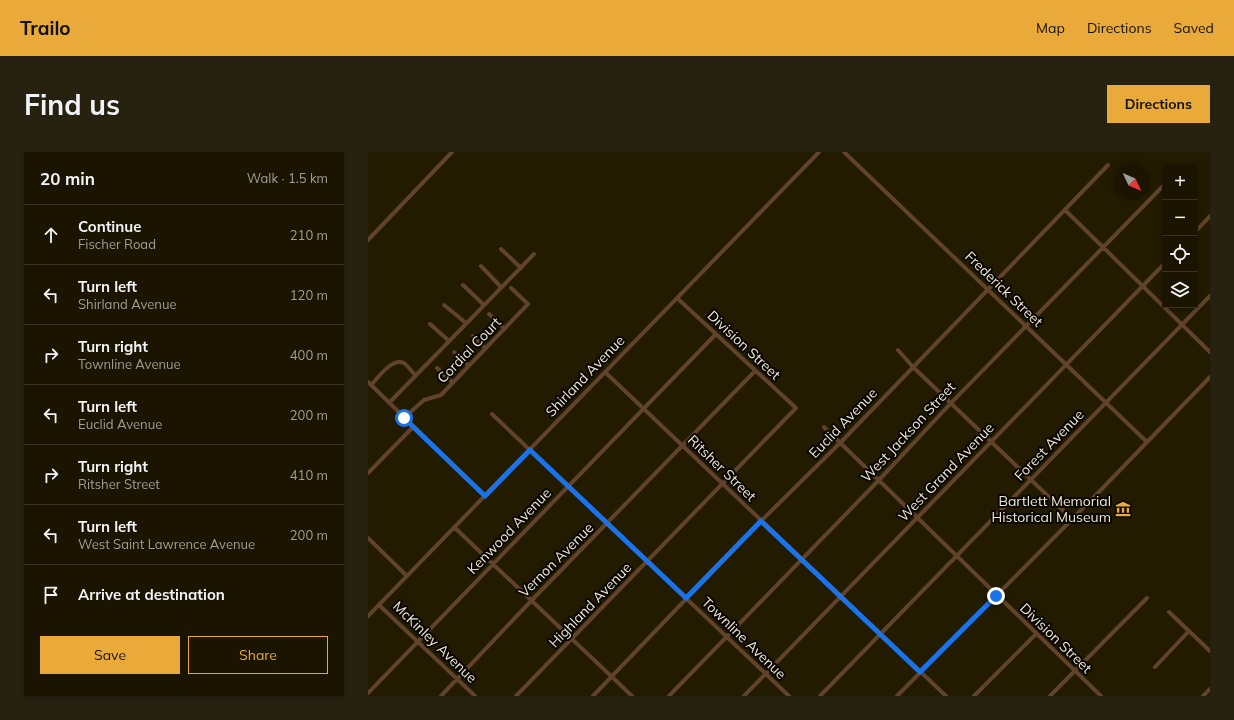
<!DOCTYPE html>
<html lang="en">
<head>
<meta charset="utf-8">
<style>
  :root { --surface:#1a1400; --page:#27210f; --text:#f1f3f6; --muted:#9f9e99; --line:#383322; --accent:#eaaa39 }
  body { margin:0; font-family:Mulish,sans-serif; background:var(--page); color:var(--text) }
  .controls { position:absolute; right:12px; top:12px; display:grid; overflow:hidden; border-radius:0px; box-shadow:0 2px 6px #0003 }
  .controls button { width:36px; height:36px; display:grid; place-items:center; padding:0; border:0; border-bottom:1px solid var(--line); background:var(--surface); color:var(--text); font:20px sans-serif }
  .compass { position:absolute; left:746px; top:12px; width:36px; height:36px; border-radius:50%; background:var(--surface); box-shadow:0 2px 6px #0003; rotate:134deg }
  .stop { position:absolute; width:12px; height:12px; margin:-9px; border:3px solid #1a73e8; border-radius:50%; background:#fff }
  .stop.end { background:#1a73e8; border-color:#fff; box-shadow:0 1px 4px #0008 }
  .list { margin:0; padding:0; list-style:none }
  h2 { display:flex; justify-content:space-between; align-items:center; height:52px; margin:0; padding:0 16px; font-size:17px }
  h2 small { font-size:13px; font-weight:400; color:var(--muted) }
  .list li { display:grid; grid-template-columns:26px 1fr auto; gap:12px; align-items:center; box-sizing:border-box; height:60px; padding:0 16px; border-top:1px solid var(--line) }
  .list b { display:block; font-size:15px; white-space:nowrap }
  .list p { margin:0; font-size:13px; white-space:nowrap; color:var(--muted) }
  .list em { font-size:13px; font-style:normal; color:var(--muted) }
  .actions { display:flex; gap:8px; padding:12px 16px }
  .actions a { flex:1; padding:9px 0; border:1px solid var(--accent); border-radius:0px; text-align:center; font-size:14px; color:var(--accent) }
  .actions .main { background:var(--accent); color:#111 }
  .icon { flex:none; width:22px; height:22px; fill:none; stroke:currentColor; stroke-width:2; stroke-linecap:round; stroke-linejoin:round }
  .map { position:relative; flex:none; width:842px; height:544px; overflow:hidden; border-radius:0px }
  header { display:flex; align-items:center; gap:24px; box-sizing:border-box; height:56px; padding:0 20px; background:var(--accent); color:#111 }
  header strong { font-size:19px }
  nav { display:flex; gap:22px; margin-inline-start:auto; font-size:14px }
  .intro { display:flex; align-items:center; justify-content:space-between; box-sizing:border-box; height:96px; padding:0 24px }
  h1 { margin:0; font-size:28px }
  .button { padding:10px 18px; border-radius:0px; background:var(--accent); color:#111; font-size:14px; font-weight:700 }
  main { display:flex; gap:24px; padding:0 24px }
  aside { flex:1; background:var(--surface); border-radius:0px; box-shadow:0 2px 6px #0003 }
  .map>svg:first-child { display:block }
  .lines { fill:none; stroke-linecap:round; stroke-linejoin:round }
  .minor { stroke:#61432c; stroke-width:4 }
  .route { stroke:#1a73e8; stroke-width:5 }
  .labels { text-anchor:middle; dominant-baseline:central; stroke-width:4; stroke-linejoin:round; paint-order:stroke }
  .street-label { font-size:14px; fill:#ece7d7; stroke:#090601 }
  .poi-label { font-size:14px; fill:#ece7d7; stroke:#090601; text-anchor:end }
</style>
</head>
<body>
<header>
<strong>Trailo</strong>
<nav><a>Map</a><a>Directions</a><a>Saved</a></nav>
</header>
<div class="intro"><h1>Find us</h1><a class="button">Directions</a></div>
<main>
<aside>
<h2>20 min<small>Walk · 1.5 km</small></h2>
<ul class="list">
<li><svg class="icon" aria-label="ahead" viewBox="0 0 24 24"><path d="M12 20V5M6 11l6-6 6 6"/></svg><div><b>Continue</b><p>Fischer Road</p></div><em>210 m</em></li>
<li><svg class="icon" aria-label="left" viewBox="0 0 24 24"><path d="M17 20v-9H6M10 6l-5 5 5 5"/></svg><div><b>Turn left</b><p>Shirland Avenue</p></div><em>120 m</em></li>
<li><svg class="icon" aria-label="right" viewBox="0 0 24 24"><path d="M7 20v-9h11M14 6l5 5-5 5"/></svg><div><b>Turn right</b><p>Townline Avenue</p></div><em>400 m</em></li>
<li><svg class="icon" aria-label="left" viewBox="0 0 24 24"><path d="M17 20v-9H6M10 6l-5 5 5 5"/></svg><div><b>Turn left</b><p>Euclid Avenue</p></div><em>200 m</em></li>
<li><svg class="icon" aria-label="right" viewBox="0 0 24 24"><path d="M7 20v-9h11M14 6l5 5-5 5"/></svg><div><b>Turn right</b><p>Ritsher Street</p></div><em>410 m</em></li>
<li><svg class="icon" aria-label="left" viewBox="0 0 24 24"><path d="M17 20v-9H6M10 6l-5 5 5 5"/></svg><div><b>Turn left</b><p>West Saint Lawrence Avenue</p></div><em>200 m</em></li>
<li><svg class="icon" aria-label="arrive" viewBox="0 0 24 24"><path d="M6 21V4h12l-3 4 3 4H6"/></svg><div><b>Arrive at destination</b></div></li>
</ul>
<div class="actions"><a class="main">Save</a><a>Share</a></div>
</aside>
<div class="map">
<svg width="842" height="544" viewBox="0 0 842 544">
  <rect width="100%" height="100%" fill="#231b00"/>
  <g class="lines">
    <path class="minor" d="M 476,0 L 779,290
      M 697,58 L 842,200
      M 827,80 L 842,64
      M 0,88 L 84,0
      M 133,97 L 153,116
      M 113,114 L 133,135
      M 95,133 L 116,153
      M 76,153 L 98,171
      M 121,162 L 137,177
      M 62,172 L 81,189
      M 105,184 L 117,196
      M 530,198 L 545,215 L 704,367
      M 86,200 L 101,214
      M 69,216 L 85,231
      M 237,220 L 578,544
      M 0,230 L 117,344
      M 3,233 C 10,226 24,205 36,211 C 40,214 43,219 47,223
      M 21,251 L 166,102
      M 124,262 L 421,544
      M 36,266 L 56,248 L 73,243 L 160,152 L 143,136
      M 456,275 L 733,544
      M 0,321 L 45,275
      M 86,375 L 264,544
      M 0,386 L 39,424
      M 11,453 L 107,544
      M 801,460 L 842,499
      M 0,464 L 451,0
      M 787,515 L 821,479
      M 0,541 L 348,182
      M 73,544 L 163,449 L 387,219
      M 148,544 L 428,256 L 309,146
      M 225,544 L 393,369 L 472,291 L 740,13
      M 301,544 L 511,328 L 583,251 L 797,32
      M 376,544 L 797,111
      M 452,544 L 842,144
      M 529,544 L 726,345 L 842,225
      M 606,544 L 668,482
      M 682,544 L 779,446
      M 835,544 L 842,537"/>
  </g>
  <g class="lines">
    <path class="route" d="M 36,266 L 117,344 L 162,298 L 318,446 L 393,369 L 552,520 L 628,444"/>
  </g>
  <defs>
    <symbol id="museum-bare" viewBox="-9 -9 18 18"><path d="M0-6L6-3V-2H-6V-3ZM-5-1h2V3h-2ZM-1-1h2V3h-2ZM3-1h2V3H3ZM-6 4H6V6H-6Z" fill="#eaaa39" stroke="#090601" stroke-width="2.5" paint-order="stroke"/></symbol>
  </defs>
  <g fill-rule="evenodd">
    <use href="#museum-bare" x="744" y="346" width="22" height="22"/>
  </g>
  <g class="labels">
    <g class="street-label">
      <text transform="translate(636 137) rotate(44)">Frederick Street</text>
      <text transform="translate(376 193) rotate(43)">Division Street</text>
      <text transform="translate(101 198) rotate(-46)">Cordial Court</text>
      <text transform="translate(217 224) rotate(-46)">Shirland Avenue</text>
      <text transform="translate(475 271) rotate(-46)">Euclid Avenue</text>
      <text transform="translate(540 280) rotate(-47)">West Jackson Street</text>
      <text transform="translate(681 293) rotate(-46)">Forest Avenue</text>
      <text transform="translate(354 316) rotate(44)">Ritsher Street</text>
      <text transform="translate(578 320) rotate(-46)">West Grand Avenue</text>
      <text transform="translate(141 379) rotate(-46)">Kenwood Avenue</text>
      <text transform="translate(188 408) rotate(-45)">Vernon Avenue</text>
      <text transform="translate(222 453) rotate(-46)">Highland Avenue</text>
      <text transform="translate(376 486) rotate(44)">Townline Avenue</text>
      <text transform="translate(688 486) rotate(44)">Division Street</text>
      <text transform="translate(67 490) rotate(44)">McKinley Avenue</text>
    </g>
    <g class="poi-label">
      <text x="743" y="349">Bartlett Memorial<tspan x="743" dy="16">Historical Museum</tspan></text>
    </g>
  </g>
</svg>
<div class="controls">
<button>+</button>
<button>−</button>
<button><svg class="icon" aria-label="locate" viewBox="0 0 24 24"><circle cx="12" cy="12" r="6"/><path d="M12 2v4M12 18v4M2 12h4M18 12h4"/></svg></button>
<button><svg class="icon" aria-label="layers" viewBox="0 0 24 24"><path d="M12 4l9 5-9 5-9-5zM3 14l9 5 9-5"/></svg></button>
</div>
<svg class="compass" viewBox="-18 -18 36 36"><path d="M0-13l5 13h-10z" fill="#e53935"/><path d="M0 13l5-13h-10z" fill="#9f9e99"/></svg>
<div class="stop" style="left:36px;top:266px"></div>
<div class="stop end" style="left:628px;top:444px"></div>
</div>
</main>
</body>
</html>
